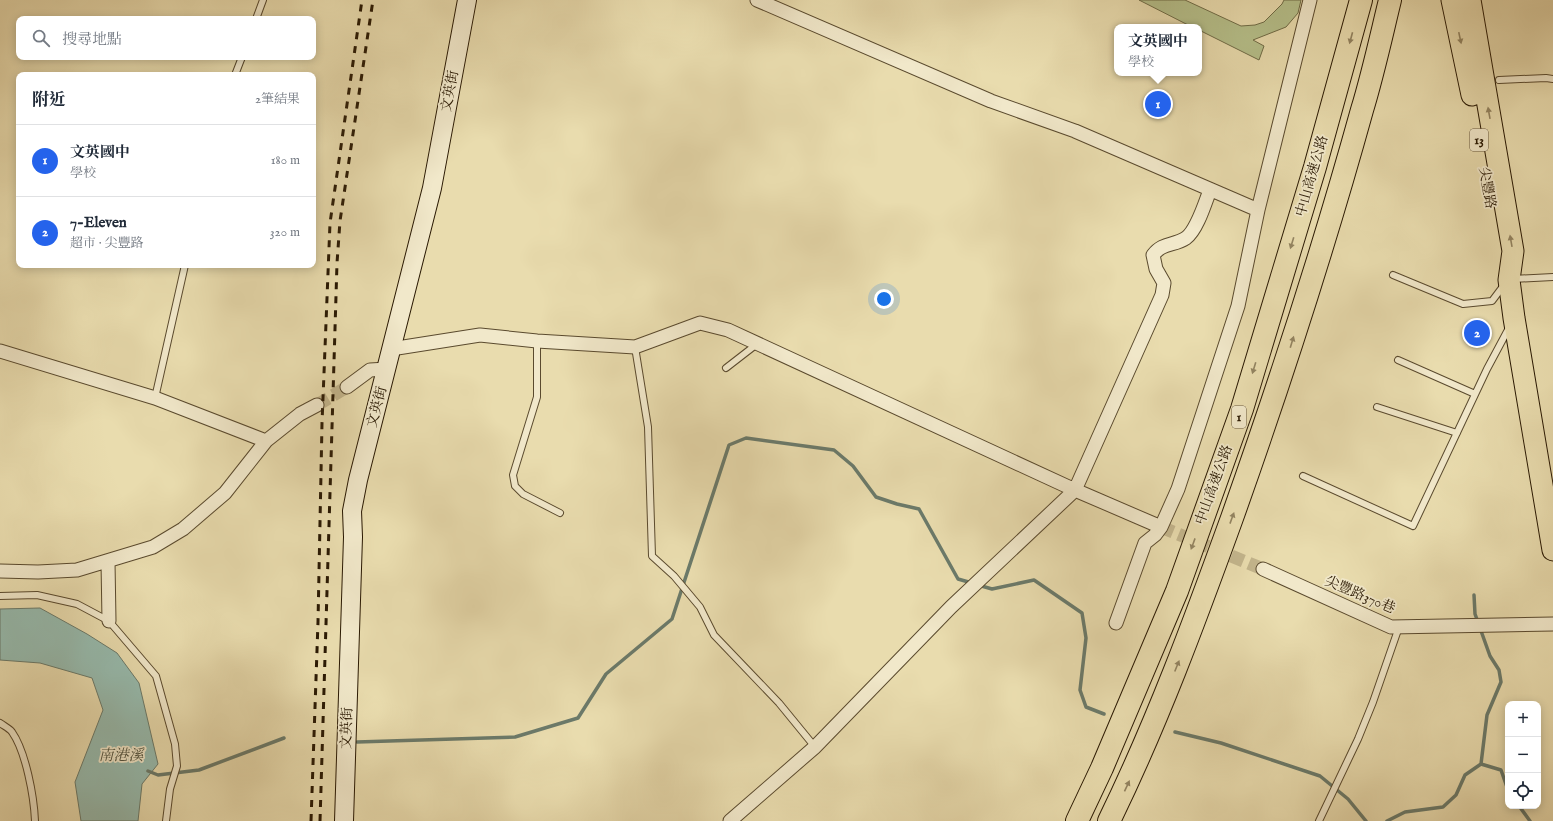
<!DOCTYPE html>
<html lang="zh-TW">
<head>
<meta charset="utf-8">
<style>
  :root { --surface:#fff; --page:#f6f6f7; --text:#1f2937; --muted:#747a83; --line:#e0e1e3; --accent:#2563eb }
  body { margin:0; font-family:"IM FELL English","Noto Serif TC",serif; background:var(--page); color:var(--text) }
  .controls { position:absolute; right:12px; bottom:12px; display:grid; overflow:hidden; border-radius:8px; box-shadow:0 2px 10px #0003 }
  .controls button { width:36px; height:36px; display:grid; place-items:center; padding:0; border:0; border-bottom:1px solid var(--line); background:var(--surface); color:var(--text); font:20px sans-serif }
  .you { position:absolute; left:884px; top:299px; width:14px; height:14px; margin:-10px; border:3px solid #fff; border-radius:50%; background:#1a73e8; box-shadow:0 0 0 6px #1a73e833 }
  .badge { display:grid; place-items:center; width:26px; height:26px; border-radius:50%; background:var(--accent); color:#fff; font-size:13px; font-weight:700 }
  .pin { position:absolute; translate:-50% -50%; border:2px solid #fff; box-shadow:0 1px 4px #0006 }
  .popup { position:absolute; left:1114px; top:24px; width:88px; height:52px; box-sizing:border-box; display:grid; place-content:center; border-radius:8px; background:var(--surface); filter:drop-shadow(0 1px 3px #0005); font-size:13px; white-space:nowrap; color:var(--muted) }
  .popup b { font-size:15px; color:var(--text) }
  .popup::after { content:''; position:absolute; left:50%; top:100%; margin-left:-8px; border:8px solid transparent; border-top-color:var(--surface) }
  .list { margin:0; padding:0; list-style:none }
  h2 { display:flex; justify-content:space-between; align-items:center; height:52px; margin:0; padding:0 16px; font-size:17px }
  h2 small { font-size:13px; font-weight:400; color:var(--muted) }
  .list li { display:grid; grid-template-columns:26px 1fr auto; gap:12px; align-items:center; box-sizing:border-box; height:72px; padding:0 16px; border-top:1px solid var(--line) }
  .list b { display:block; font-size:15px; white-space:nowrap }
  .list p { margin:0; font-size:13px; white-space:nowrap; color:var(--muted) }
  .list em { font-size:13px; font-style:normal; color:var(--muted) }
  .icon { flex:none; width:22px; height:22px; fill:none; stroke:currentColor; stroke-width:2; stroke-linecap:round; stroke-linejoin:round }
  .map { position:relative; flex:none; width:1553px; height:821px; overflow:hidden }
  .search { position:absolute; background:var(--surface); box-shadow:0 2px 10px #0003; left:16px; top:16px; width:300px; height:44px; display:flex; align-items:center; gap:10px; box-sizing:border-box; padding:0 14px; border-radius:8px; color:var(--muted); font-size:15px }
  .panel { position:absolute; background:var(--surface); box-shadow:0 2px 10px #0003; left:16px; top:72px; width:300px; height:196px; border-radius:8px }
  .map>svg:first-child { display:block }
  .green { fill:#b6c08b; stroke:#706c47 }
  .water { fill:#97bbae; stroke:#6b7a6a }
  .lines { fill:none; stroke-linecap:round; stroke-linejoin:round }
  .stream { stroke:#6b7a6a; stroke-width:3.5 }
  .street-tunnel { stroke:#c3b58c; stroke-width:13; stroke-dasharray:13 6; stroke-linecap:butt }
  .lane-casing { stroke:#5a4a2e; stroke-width:8 }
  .street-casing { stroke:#5a4a2e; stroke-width:15 }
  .secondary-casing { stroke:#2a1903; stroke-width:20 }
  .primary-casing { stroke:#2a1903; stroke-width:23 }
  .highway-casing { stroke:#2a1903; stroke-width:24 }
  .lane { stroke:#f1e8ca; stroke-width:6 }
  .street { stroke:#f1e8ca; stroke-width:13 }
  .secondary { stroke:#f1e8ca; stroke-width:18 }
  .primary { stroke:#e9dcae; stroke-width:21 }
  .highway { stroke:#e9dcae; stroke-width:22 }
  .rail { stroke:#2a1903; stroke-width:3; stroke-dasharray:7 7; stroke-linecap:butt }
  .oneway { fill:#938461 }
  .labels { text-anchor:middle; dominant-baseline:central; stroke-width:3.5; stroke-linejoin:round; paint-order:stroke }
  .shield { fill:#f1e8ca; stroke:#66573f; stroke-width:1 }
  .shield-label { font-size:13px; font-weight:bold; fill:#2a1903 }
  .street-label { font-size:14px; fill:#2a1903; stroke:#f1e8ca }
  .water-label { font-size:15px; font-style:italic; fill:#50523f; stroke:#f1e8ca }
</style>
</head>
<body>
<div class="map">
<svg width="1553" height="821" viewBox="0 0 1553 821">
  <rect width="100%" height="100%" fill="#e9dcae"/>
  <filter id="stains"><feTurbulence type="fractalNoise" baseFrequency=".005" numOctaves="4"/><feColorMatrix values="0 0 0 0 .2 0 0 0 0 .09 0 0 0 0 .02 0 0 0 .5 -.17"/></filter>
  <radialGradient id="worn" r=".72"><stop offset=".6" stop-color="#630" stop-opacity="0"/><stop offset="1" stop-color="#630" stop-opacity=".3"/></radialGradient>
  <path class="green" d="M 1139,0 L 1185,0 L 1241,26 L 1255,25 L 1264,22 L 1282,4 L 1284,0 L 1301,0 L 1298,13 L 1286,27 L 1253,40 L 1264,46 L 1259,60 L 1199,30 L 1199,27 L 1192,27 Z"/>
  <path class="water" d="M 40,608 L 87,634 L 117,653 L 139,683 L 158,764 L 142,784 L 138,821 L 81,821 L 75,782 L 103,710 L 92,678 L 40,663 L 0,660 L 0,609 Z"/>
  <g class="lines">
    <path class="stream" d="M 978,585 L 992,589 L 1034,580 L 1082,613 L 1086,638 L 1080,690 L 1086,707 L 1104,714
      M 1474,595 L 1475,614 L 1478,622
      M 1175,732 L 1221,743 L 1320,776 L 1348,799 L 1366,821
      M 357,742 L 515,737 L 578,718 L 606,674 L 672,619 L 729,445 L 746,438 L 834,450 L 853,466 L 876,497 L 897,504 L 919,509 L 958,579 L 972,583
      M 1481,764 L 1501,770 L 1508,790
      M 148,771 L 158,775 L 199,770 L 284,738
      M 1519,806 L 1530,821
      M 1387,821 L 1405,812 L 1443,807 L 1456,795 L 1465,775 L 1481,764 L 1487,715 L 1501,682 L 1499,670 L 1490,656 L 1480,628"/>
    <path class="street-tunnel" d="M 317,405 L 347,387
      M 1161,527 L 1263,569"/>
    <defs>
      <path id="lane" d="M 256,19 L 263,0
        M 235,75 L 242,57
        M 1499,80 L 1546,78 L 1553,79
        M 1393,275 L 1463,304 L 1492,301 L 1504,285
        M 1513,279 L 1553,277
        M 537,341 L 537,397 L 513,475 L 515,486 L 523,494 L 560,513
        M 635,347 L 648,427 L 652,556 L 674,576 L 700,607 L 714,635 L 779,703 L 815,747
        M 1398,360 L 1475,394
        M 726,368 L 757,344
        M 155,398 L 185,265
        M 1377,407 L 1457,433
        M 1303,476 L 1413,526 L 1487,369 L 1510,326
        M 0,596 L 37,595 L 77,604 L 109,621 L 156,676 L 175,744 L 177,766 L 170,789 L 166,821
        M 0,723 C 4,726 9,728 12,732 C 26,752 34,797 35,821
        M 1319,821 L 1358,739 L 1373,702 L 1399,627"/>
      <path id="street" d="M 757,0 L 991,101 L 1075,131 L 1258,210
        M 391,349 L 480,335 L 537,341 L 635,347 L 700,323 L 728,330 L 1075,490 L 1161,527
        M 0,351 L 155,398 L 266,441
        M 347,387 L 370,370 L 387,369
        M 108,562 L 109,621
        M 1263,569 L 1391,627 L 1553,624
        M 0,571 L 38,572 L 77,570 L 153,547 L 183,529 L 225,493 L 266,441 L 300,414 L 317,405
        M 1116,623 L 1145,543 L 1155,535 L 1161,527 L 1178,489 L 1238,306 L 1258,210 L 1310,0
        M 730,821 L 815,747 L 951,607 L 1075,490 L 1162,295 L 1164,283 L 1156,269 L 1153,255 C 1163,242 1174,246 1186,238 C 1197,230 1205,203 1210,190"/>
      <path id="secondary" d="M 344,821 L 353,537 L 352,511 L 358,480 L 432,188 L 467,0"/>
      <path id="primary" d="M 1452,0 L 1472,95
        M 1470,0 L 1513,251 L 1509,280 L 1514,318 L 1553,550"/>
      <path id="highway" d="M 1077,821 L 1102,768 L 1177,591 L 1242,409 L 1315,167 L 1361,0
        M 1109,821 C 1157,723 1195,620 1232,518 C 1280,383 1324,247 1362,110 C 1373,74 1381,37 1390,0"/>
    </defs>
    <use href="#lane" class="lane-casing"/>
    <use href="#street" class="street-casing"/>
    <use href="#secondary" class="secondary-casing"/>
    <use href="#primary" class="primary-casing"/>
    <use href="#highway" class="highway-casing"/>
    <use href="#lane" class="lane"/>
    <use href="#street" class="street"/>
    <use href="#secondary" class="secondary"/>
    <use href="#primary" class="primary"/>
    <use href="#highway" class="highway"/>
    <path class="rail" d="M 311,821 L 318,622 L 322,423 L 330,223 L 362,0
      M 320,821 L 337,263 L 340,221 L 373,0"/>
  </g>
  <defs><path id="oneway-solid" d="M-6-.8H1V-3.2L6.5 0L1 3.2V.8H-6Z"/></defs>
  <g class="oneway">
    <use href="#oneway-solid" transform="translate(1351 38) rotate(105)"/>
    <use href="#oneway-solid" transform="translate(1460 38) rotate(78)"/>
    <use href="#oneway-solid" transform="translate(1489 113) rotate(-100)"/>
    <use href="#oneway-solid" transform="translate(1511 241) rotate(-100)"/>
    <use href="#oneway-solid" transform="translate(1292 243) rotate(107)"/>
    <use href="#oneway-solid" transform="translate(1292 342) rotate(-73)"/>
    <use href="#oneway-solid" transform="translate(1254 368) rotate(107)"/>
    <use href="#oneway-solid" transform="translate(1232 518) rotate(-70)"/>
    <use href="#oneway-solid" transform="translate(1193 544) rotate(110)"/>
    <use href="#oneway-solid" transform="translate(1177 666) rotate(-68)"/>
    <use href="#oneway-solid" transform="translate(1127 786) rotate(-65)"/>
  </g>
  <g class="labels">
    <g class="shield">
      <rect x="1470" y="129" width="18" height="22" rx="3"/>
      <rect x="1232" y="406" width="14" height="22" rx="3"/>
    </g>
    <g class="shield-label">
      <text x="1479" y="140">13</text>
      <text x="1239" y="417">1</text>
    </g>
    <g class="street-label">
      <text transform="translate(450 91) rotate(-79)">文英街</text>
      <text transform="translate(1312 176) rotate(-74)">中山高速公路</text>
      <text transform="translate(1487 188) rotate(80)">尖豐路</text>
      <text transform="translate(377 407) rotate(-75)">文英街</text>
      <text transform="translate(1214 485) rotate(-70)">中山高速公路</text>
      <text transform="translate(1360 595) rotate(23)">尖豐路370巷</text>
      <text transform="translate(347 728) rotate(-88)">文英街</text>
    </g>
    <g class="water-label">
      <text x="121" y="755">南港溪</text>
    </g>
  </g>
  <rect width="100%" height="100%" filter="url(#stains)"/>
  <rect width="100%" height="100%" fill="url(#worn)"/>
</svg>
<div class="controls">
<button>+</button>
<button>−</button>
<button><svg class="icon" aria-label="locate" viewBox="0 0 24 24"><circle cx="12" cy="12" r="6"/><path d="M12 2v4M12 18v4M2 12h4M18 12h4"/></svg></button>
</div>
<div class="you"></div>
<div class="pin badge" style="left:1158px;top:104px">1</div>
<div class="popup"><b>文英國中</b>學校</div>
<div class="pin badge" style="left:1477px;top:333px">2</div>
<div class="search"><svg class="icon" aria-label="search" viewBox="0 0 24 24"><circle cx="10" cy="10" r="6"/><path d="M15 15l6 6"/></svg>搜尋地點</div>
<section class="panel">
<h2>附近<small>2筆結果</small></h2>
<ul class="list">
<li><span class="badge">1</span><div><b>文英國中</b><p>學校</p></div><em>180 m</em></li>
<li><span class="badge">2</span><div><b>7-Eleven</b><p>超市 · 尖豐路</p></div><em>320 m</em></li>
</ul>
</section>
</div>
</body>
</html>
